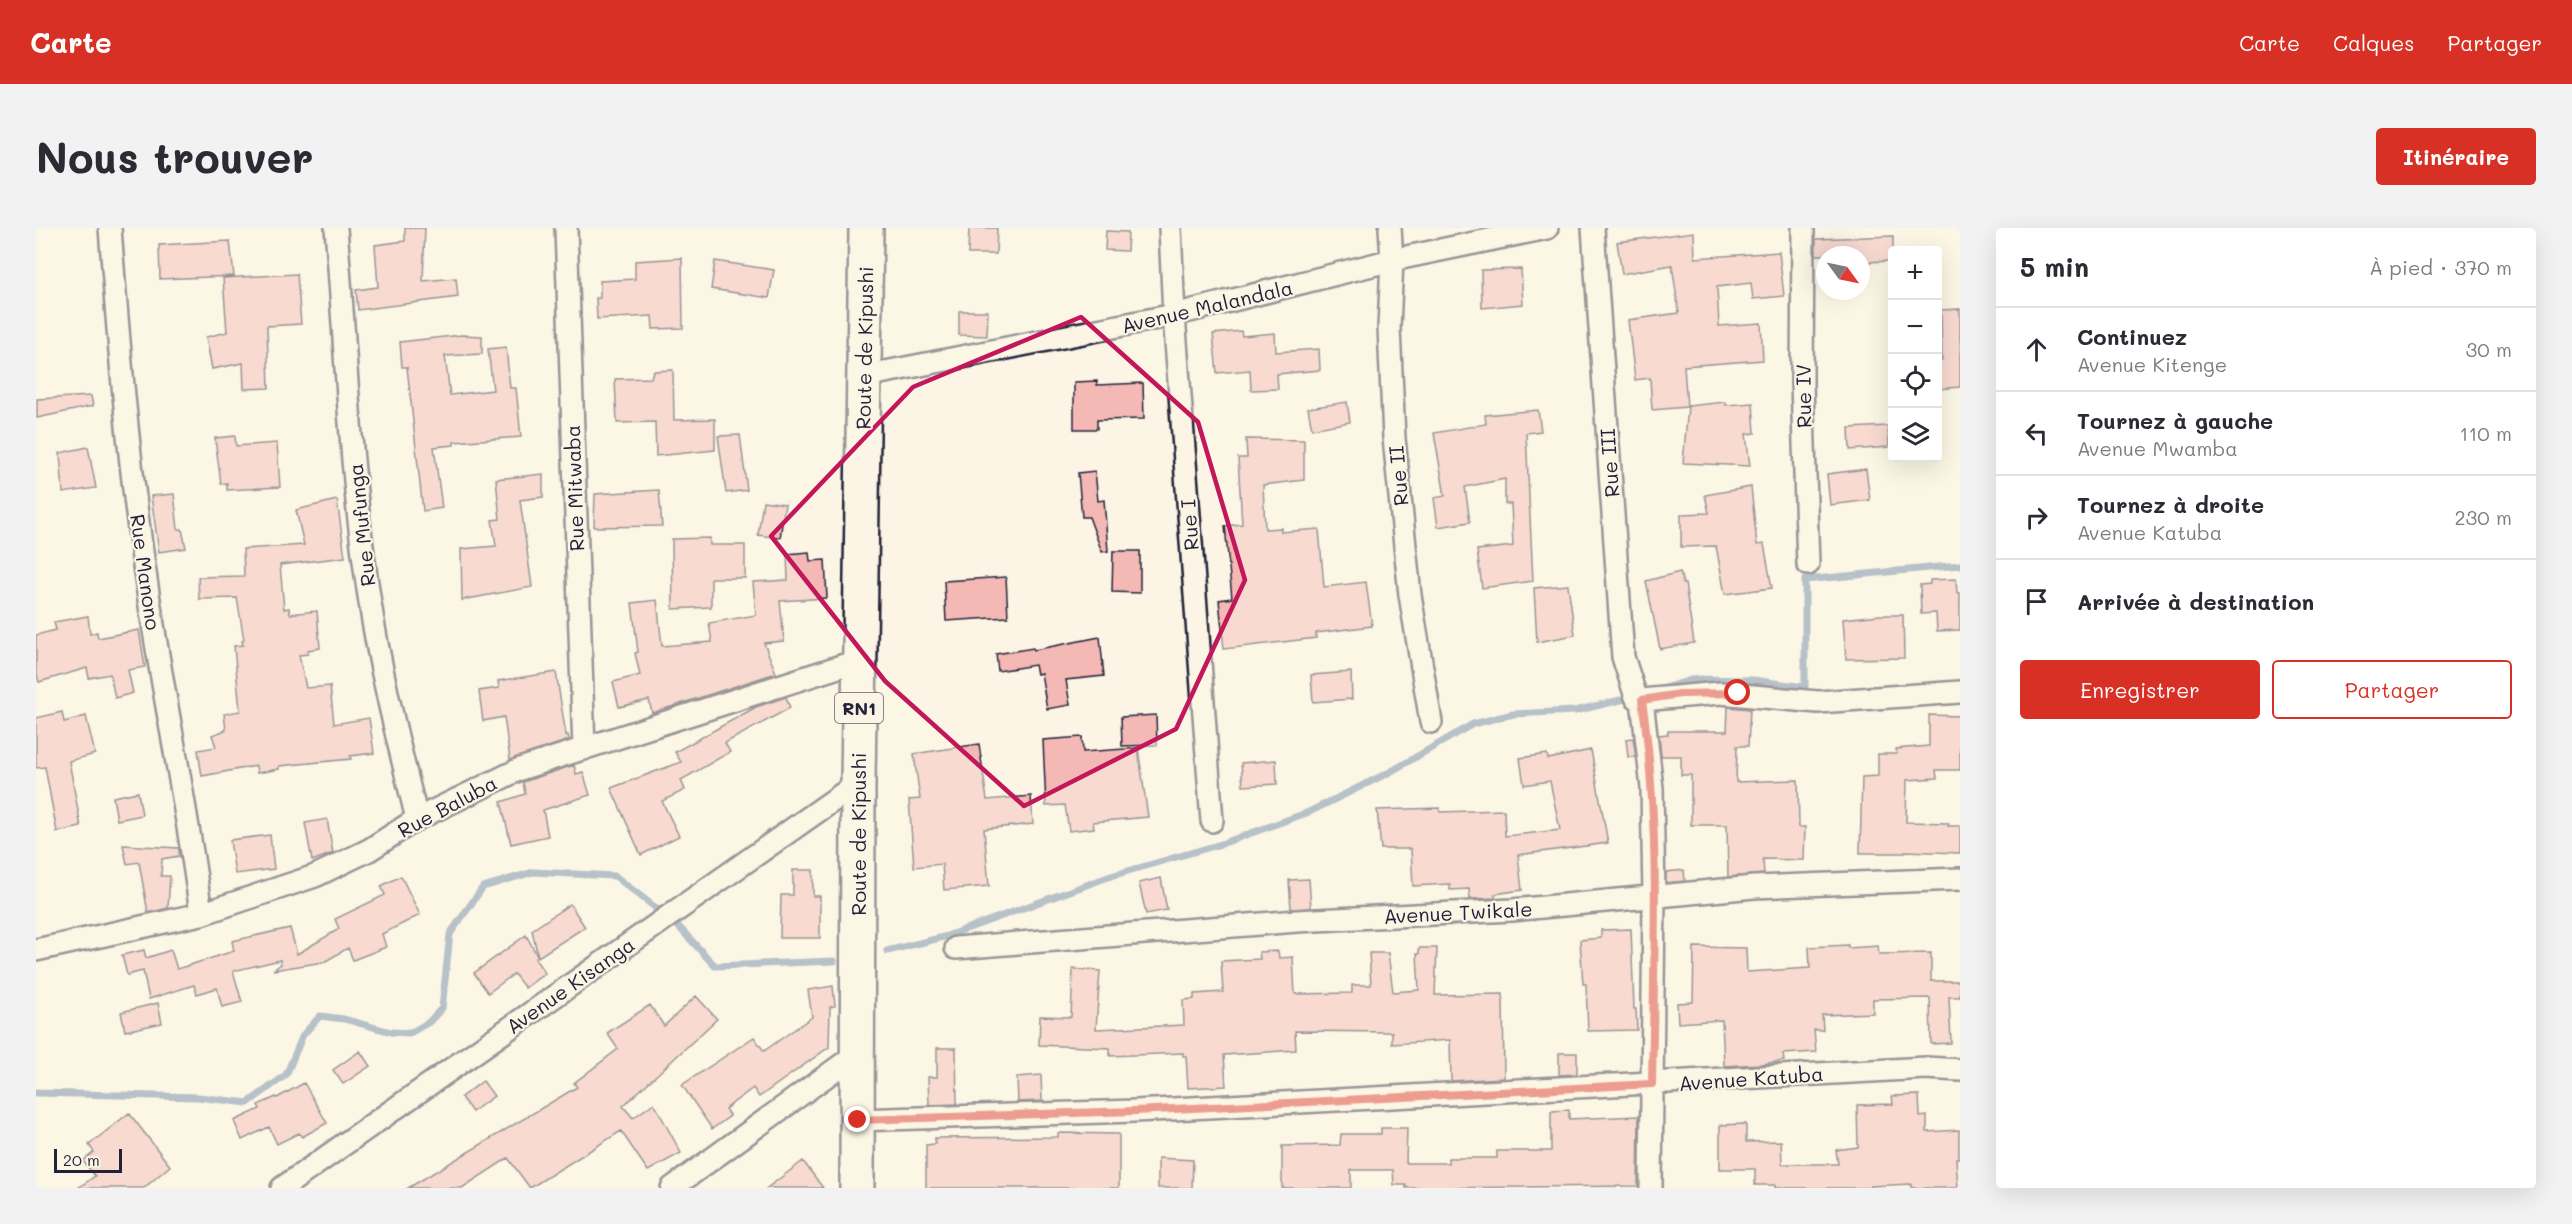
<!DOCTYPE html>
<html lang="fr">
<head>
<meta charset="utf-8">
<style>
  :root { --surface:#fff; --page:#f2f2f3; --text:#2b2b33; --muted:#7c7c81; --line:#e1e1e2; --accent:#d93025 }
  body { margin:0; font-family:Mali,sans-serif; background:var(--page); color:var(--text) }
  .controls { position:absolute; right:18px; top:18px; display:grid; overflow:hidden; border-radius:6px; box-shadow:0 6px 24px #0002 }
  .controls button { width:54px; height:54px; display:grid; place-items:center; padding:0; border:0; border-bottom:2px solid var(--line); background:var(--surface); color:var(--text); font:30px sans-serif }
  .compass { position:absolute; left:1780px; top:18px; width:54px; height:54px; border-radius:50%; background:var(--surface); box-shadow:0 6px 24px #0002; rotate:123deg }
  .scale { position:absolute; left:18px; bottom:15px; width:68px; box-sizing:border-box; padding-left:6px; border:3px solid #22223b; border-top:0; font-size:16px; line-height:21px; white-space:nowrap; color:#22223b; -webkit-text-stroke:4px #fcf5e5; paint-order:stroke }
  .stop { position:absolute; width:18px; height:18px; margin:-14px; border:4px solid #d93025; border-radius:50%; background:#fff }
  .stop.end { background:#d93025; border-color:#fff; box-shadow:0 2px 6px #0008 }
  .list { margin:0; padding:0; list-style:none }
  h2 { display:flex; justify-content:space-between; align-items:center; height:78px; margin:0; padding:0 24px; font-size:26px }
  h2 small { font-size:20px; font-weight:400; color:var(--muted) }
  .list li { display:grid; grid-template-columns:39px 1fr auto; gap:18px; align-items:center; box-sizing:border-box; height:84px; padding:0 24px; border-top:2px solid var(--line) }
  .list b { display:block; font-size:22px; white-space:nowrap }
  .list p { margin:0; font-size:20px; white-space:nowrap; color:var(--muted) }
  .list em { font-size:20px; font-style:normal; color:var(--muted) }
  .actions { display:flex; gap:12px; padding:18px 24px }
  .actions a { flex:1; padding:14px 0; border:2px solid var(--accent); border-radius:6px; text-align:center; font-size:21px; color:var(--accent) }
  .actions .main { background:var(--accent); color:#fff }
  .icon { flex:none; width:33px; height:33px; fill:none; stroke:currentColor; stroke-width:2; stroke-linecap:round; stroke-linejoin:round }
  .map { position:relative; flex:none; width:1924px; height:960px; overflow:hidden; border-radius:6px }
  header { display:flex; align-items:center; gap:36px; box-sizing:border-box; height:84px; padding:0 30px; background:var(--accent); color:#fff }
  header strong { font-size:28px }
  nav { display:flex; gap:33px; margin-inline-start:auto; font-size:21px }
  .intro { display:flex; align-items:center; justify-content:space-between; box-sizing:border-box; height:144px; padding:0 36px }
  h1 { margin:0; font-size:42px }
  .button { padding:15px 27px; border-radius:6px; background:var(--accent); color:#fff; font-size:21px; font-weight:700 }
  main { display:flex; gap:36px; padding:0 36px }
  aside { flex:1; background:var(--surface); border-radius:6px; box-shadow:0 6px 24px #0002 }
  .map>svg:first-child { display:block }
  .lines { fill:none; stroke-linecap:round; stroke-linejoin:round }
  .stream { stroke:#6381a5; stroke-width:7 }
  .building { fill:#f4b8b5; stroke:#22223b; stroke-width:1.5 }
  .street-casing { stroke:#22223b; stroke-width:26 }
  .highway-casing { stroke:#22223b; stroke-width:38 }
  .street { stroke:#fcf5e5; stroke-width:21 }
  .highway { stroke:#fcf5e5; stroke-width:33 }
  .route { stroke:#d93025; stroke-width:8 }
  .marked { fill:none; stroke:#c2185b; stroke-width:4.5; stroke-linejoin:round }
  .labels { text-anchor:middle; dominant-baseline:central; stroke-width:4.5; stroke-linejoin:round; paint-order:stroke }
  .shield { fill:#fcf5e5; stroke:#63616e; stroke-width:1.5 }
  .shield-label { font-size:18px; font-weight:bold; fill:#22223b }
  .street-label { font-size:20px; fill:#22223b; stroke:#fcf5e5 }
</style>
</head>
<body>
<header>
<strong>Carte</strong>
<nav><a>Carte</a><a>Calques</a><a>Partager</a></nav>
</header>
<div class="intro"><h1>Nous trouver</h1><a class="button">Itinéraire</a></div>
<main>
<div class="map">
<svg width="1924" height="960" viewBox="0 0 1924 960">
  <rect width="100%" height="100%" fill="#fcf5e5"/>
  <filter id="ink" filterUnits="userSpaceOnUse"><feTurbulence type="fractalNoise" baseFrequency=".0167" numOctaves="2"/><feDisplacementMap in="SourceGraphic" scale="12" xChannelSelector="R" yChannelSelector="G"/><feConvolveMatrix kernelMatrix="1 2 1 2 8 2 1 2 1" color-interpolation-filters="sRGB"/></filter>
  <g filter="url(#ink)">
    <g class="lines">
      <path class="stream" d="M 1625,461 L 1658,451 L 1716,452 L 1769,459 L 1769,352 L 1924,337
        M 642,698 L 679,738 L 798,733
        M 851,723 L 908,709 L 1075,648 L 1185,616 L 1273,584 L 1354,544 L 1437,496 L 1477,486 L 1539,483 L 1597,469
        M 0,865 L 162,869 L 212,875 L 250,847 L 267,807 L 284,788 L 308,791 L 355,804 L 374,805 L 393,794 L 406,780 L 414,706 L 447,659 L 497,644 L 579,648 L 621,681"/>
    </g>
    <path class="building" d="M 369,0 L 389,0 L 387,53 L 420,50 L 422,69 L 322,82 L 320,62 L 342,59 L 339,17 L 369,13 Z
      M 933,0 L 961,0 L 960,26 L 932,26 Z
      M 1070,3 L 1092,4 L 1091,23 L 1069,22 Z
      M 1658,4 L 1659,30 L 1743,24 L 1748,68 L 1717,71 L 1715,55 L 1681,59 L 1683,98 L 1725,95 L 1727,132 L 1648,138 L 1651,179 L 1616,182 L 1614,150 L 1599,152 L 1592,92 L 1643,85 L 1636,37 L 1586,46 L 1581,14 Z
      M 1857,8 L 1857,33 L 1825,34 L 1825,27 L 1780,27 L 1780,11 Z
      M 194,13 L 198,48 L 124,51 L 123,17 Z
      M 646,30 L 647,100 L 617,101 L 616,88 L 561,91 L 560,70 L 564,70 L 564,53 L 599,51 L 599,33 Z
      M 679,33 L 738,42 L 733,70 L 675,61 Z
      M 1485,41 L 1487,76 L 1446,80 L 1445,42 Z
      M 261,46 L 265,96 L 231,98 L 233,160 L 208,161 L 207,135 L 176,141 L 170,109 L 191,104 L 187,50 Z
      M 1924,81 L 1924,159 L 1902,161 L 1902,132 L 1906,132 L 1905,82 Z
      M 923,83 L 952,83 L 951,108 L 923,107 Z
      M 1205,103 L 1206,108 L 1239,105 L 1240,124 L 1283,121 L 1284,142 L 1241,146 L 1242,161 L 1215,162 L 1214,142 L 1181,145 L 1177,106 Z
      M 426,107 L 446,108 L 446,126 L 409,128 L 414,167 L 457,162 L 452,121 L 470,119 L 474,160 L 480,160 L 485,209 L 418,214 L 418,217 L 398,219 L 406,280 L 387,283 L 371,139 L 366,139 L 364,114 Z
      M 637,142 L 638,192 L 679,191 L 679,222 L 620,228 L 619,194 L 581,195 L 579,151 L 615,150 L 617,143 Z
      M 1061,153 L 1061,157 L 1107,155 L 1108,191 L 1061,192 L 1061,201 L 1038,201 L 1038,154 Z
      M 55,168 L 57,178 L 1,190 L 1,171 Z
      M 1311,174 L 1314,194 L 1276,201 L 1272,180 Z
      M 1689,174 L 1690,177 L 1717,175 L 1719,205 L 1710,206 L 1714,238 L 1647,235 L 1652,178 Z
      M 1502,182 L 1505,203 L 1490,205 L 1497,353 L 1446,360 L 1441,322 L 1477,318 L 1475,276 L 1469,276 L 1469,251 L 1429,259 L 1434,294 L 1402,299 L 1398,270 L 1409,268 L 1398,205 L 1450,196 L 1449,187 Z
      M 1852,198 L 1853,219 L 1814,222 L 1813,200 Z
      M 704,207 L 711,262 L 690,265 L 682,208 Z
      M 199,208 L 200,218 L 241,215 L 244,259 L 191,262 L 191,255 L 185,256 L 179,210 Z
      M 1210,211 L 1268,212 L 1268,252 L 1227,257 L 1229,301 L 1245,300 L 1245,304 L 1283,301 L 1288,359 L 1330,354 L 1336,398 L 1280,405 L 1280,410 L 1188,421 L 1183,372 L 1196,370 L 1189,298 L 1206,296 L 1202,230 L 1211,230 Z
      M 52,219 L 60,260 L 27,265 L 24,225 Z
      M 1830,241 L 1834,272 L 1794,277 L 1791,246 Z
      M 1059,243 L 1062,273 L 1068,272 L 1072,323 L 1066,324 L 1053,289 L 1046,289 L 1042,245 Z
      M 507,246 L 507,269 L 484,272 L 496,359 L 426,372 L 425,321 L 460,318 L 456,292 L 464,291 L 460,251 Z
      M 1715,259 L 1721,317 L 1728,316 L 1736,360 L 1689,366 L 1680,318 L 1645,319 L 1645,286 L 1673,285 L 1669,267 Z
      M 623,262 L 626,298 L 558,299 L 559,266 Z
      M 138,266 L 142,301 L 146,301 L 150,320 L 123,324 L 115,268 Z
      M 301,272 L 309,329 L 244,337 L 248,381 L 253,380 L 254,386 L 281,383 L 284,420 L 272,422 L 272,426 L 263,427 L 270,460 L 294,458 L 298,496 L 333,490 L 338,525 L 314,528 L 315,531 L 243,538 L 243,541 L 221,545 L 220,538 L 166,548 L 162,522 L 180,519 L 176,507 L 190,502 L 188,486 L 204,483 L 198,418 L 207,417 L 206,413 L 208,412 L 201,370 L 163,371 L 162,349 L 208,348 L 207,321 L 268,317 L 260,282 Z
      M 727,273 L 749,276 L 744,310 L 722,307 Z
      M 674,310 L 674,317 L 709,317 L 709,350 L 675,350 L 675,379 L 637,381 L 636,311 Z
      M 1077,323 L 1104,323 L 1104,365 L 1076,364 Z
      M 773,324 L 774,333 L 789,332 L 791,370 L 744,373 L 748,413 L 728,415 L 740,445 L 616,485 L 613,472 L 583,479 L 577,454 L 604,447 L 599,425 L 602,424 L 596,375 L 621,372 L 626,418 L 676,414 L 673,395 L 720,387 L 717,354 L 752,352 L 751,326 Z
      M 1644,344 L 1647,356 L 1649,356 L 1658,415 L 1624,421 L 1610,353 Z
      M 970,349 L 972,389 L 910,393 L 908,353 Z
      M 1920,351 L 1921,365 L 1924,365 L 1924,402 L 1901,403 L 1900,385 L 1885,386 L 1884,357 L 1894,356 L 1894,352 Z
      M 1532,357 L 1539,407 L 1501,414 L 1498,360 Z
      M 1844,387 L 1867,387 L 1868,430 L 1810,431 L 1807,391 Z
      M 52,388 L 54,406 L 61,404 L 62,410 L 103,402 L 109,439 L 92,442 L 97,465 L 79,470 L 74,446 L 53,450 L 51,440 L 3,454 L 0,443 L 0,407 L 20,402 L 18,394 Z
      M 1064,409 L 1068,448 L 1030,452 L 1034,477 L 1011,481 L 1005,445 L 1001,446 L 999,437 L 962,443 L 960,426 L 997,420 L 998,422 Z
      M 520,444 L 530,507 L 532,507 L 533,512 L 474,532 L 468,489 L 447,493 L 443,463 L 463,460 L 462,453 Z
      M 1315,444 L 1316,471 L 1277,474 L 1275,447 Z
      M 750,469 L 754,480 L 689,515 L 694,524 L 645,552 L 649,562 L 626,573 L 643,608 L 605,627 L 575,560 L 645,534 L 639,524 L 720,479 Z
      M 1692,479 L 1714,481 L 1712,518 L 1701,518 L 1700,554 L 1762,552 L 1763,599 L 1769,599 L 1768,632 L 1727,631 L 1728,646 L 1692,649 L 1691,597 L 1655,597 L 1655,547 L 1645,547 L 1645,528 L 1625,528 L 1623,507 L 1632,506 L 1632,503 L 1691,503 Z
      M 26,484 L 28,494 L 50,488 L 59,526 L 33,533 L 45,599 L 21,604 L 9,539 L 0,540 L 0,490 Z
      M 1120,487 L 1121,517 L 1086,518 L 1085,489 Z
      M 1893,487 L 1924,488 L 1924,542 L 1900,542 L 1901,550 L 1871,552 L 1870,594 L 1913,595 L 1912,598 L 1924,598 L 1924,625 L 1869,623 L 1869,625 L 1824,625 L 1826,549 L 1842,548 L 1842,526 L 1861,526 L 1860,521 L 1893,518 Z
      M 1046,509 L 1047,524 L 1102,520 L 1112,589 L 1057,594 L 1058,600 L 1033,603 L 1029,577 L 1010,578 L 1007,512 Z
      M 1597,510 L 1600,529 L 1592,529 L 1590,511 Z
      M 943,516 L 951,572 L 995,568 L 997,596 L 948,601 L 953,658 L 908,662 L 906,636 L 878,639 L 873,572 L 884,571 L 878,526 Z
      M 1555,522 L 1572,615 L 1482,627 L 1486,662 L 1459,666 L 1459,670 L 1434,671 L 1433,661 L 1414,662 L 1414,656 L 1377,658 L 1375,621 L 1345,621 L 1341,582 L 1404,580 L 1404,584 L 1468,582 L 1469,608 L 1524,602 L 1514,553 L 1488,557 L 1484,530 L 1511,526 L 1512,531 Z
      M 1240,532 L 1241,556 L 1207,558 L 1205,535 Z
      M 538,537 L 540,546 L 547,544 L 554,567 L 507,582 L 512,608 L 475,616 L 465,574 L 489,566 L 487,554 Z
      M 102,564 L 106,587 L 81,592 L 77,569 Z
      M 291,591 L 297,625 L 276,633 L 269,595 Z
      M 234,607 L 238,641 L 199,646 L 194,612 Z
      M 87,617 L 143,620 L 143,628 L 126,631 L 125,648 L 134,648 L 132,680 L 112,685 L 103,634 L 91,636 Z
      M 757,642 L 777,642 L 777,668 L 784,668 L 784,710 L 744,710 L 745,667 L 757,667 Z
      M 1648,642 L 1649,653 L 1630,655 L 1630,644 Z
      M 365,648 L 384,687 L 346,706 L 350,719 L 317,732 L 312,720 L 288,734 L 237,742 L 245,736 L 244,732 L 197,743 L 206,774 L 186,779 L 181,760 L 161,766 L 158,757 L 113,771 L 107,743 L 91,747 L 86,727 L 108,722 L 110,730 L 135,722 L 141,741 L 198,723 L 196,713 L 254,700 L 261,726 L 303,701 L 299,691 L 349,667 L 345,658 Z
      M 1125,650 L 1131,682 L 1110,686 L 1103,655 Z
      M 1273,651 L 1275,680 L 1255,681 L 1253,652 Z
      M 534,676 L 549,699 L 502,729 L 496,702 Z
      M 1595,701 L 1598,781 L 1600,781 L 1601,802 L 1552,803 L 1550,756 L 1547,756 L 1544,712 L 1565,710 L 1565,702 Z
      M 490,707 L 502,729 L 499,731 L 509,745 L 489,760 L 478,746 L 452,765 L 438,745 Z
      M 1812,717 L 1812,720 L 1842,718 L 1843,726 L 1895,725 L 1895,753 L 1924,753 L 1924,769 L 1913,769 L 1915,815 L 1895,816 L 1894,770 L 1837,771 L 1837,785 L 1786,787 L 1787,802 L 1778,802 L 1780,824 L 1747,826 L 1748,833 L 1725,836 L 1688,838 L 1686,792 L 1642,795 L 1641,775 L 1657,774 L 1658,719 L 1710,720 L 1711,744 L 1774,740 L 1773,719 Z
      M 1383,720 L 1401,720 L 1399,767 L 1467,766 L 1468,850 L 1415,853 L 1414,812 L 1356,816 L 1356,804 L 1259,803 L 1260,822 L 1188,827 L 1190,858 L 1152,860 L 1150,828 L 1147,828 L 1147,825 L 1074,828 L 1074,820 L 1003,817 L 1004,788 L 1035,789 L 1037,741 L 1064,743 L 1060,801 L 1148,797 L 1147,772 L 1158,771 L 1158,766 L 1187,764 L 1185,733 L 1224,731 L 1223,724 L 1242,723 L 1243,730 L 1257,729 L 1259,766 L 1316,765 L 1316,757 L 1335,757 L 1333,725 L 1352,725 L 1357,764 L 1383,762 L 1381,726 L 1383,726 Z
      M 797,758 L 799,778 L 794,779 L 793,819 L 723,869 L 717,860 L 689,881 L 694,888 L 676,901 L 646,857 L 718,809 L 728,823 L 776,789 L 772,762 Z
      M 660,768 L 681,791 L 587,878 L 597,890 L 618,875 L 645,925 L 612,943 L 585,903 L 494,960 L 472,930 L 426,960 L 372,960 L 541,859 L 538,855 L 582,821 L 571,805 L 614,777 L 628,798 Z
      M 122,775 L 126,795 L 89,803 L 85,784 Z
      M 901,820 L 920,820 L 921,876 L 893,877 L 892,849 L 901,849 Z
      M 324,823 L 334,838 L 307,856 L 297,842 Z
      M 1523,825 L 1541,825 L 1541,846 L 1523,847 Z
      M 1005,847 L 1006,873 L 982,874 L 981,849 Z
      M 447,853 L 458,868 L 436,884 L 425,869 Z
      M 268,855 L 291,895 L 266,909 L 263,905 L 241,916 L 233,899 L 206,912 L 198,893 L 224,881 L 222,877 L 240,869 L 241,870 Z
      M 1883,867 L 1884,889 L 1891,888 L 1891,904 L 1923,902 L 1923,930 L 1920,930 L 1922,960 L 1875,960 L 1875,956 L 1834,958 L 1835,960 L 1739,960 L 1739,957 L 1719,957 L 1719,941 L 1684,941 L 1684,897 L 1710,896 L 1710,914 L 1745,913 L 1746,936 L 1802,936 L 1800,922 L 1822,919 L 1821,877 L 1857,876 L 1856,868 Z
      M 1533,882 L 1533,891 L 1603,888 L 1602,958 L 1370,960 L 1370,957 L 1358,957 L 1357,942 L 1315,942 L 1315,960 L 1246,960 L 1246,918 L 1304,917 L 1305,906 L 1345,906 L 1345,900 L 1371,900 L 1370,935 L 1412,935 L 1412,930 L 1461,930 L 1461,923 L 1515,923 L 1515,883 Z
      M 93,885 L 134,938 L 108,960 L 42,960 L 59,948 L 47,933 L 58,924 L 53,917 Z
      M 1022,905 L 1083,906 L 1083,960 L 890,960 L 890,917 L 899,916 L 899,910 L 1022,909 Z
      M 1122,930 L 1157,932 L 1156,960 L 1122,960 Z
      M 767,933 L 787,960 L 731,960 Z"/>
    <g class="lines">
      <defs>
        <path id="street" d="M 74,0 C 83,120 93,239 111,358 C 127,468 151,576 165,686
          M 300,0 C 310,122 314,246 333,368 C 344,443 363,517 381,591
          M 530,0 L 548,521
          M 1134,0 L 1138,87 L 1176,593
          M 1354,0 L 1356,32 L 1353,100 L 1358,210 L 1374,367 L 1395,494
          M 1557,0 L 1587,429 L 1600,469 L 1606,472
          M 1767,0 L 1766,155 L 1772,336
          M 829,148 L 1138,87 L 1356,32 L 1511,0
          M 1606,472 L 1616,560 L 1618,668 L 1615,960
          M 1606,472 L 1684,465 L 1782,474 L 1924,464
          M 920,720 L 1261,693 L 1476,682 L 1718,659 L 1924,651
          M 0,722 L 165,686 L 279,648 L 333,622 L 381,591 L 484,541 L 824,432
          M 822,892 L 1099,883 L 1890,840 L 1924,842
          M 246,960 L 822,555
          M 636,960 L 822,825"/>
        <path id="highway" d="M 821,960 L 822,555 L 830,0"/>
      </defs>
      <use href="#street" class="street-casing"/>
      <use href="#highway" class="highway-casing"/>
      <use href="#street" class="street"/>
      <use href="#highway" class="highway"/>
    </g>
  </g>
  <g class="lines" filter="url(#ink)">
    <path class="route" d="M 822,892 L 1099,883 L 1616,856 C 1618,728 1625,599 1606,472 L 1644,466 L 1702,465"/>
  </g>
  <path d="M0 0H1924V960H0ZM 1045,89 L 1162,194 L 1209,352 L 1140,501 L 988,578 L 849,453 L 735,308 L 877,159 Z" fill="#fcf5e5" fill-opacity=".55" fill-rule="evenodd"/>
  <path class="marked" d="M 1045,89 L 1162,194 L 1209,352 L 1140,501 L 988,578 L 849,453 L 735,308 L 877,159 Z"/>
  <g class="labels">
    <rect class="shield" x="799" y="465" width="48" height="30" rx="4.5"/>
    <g class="shield-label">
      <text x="823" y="480">RN1</text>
    </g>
    <g class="street-label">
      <text transform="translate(1171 78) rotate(-13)">Avenue Malandala</text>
      <text transform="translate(828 120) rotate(-89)">Route de Kipushi</text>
      <text transform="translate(1767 168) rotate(-91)">Rue IV</text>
      <text transform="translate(1573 235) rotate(-94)">Rue III</text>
      <text transform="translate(1362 248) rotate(-95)">Rue II</text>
      <text transform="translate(538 260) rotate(-92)">Rue Mitwaba</text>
      <text transform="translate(325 297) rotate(-96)">Rue Mufunga</text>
      <text transform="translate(1153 297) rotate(-94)">Rue I</text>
      <text transform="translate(110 344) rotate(82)">Rue Manono</text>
      <text transform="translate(411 578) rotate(-28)">Rue Baluba</text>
      <text transform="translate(822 606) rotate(-90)">Route de Kipushi</text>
      <text transform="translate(1422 684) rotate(-3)">Avenue Twikale</text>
      <text transform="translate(534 757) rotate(-35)">Avenue Kisanga</text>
      <text transform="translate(1715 850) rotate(-4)">Avenue Katuba</text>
    </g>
  </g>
</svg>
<div class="controls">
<button>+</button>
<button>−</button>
<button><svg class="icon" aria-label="locate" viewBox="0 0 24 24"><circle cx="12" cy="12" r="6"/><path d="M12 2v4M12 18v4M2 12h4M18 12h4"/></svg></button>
<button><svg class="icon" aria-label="layers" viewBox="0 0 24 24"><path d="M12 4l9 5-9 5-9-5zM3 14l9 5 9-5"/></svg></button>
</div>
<svg class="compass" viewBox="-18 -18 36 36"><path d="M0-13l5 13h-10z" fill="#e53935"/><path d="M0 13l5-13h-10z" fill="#7c7c81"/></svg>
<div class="scale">20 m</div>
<div class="stop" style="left:1702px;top:465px"></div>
<div class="stop end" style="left:822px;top:892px"></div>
</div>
<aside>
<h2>5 min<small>À pied · 370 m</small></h2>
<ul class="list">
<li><svg class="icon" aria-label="ahead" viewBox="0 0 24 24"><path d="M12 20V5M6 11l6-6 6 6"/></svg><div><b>Continuez</b><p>Avenue Kitenge</p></div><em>30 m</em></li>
<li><svg class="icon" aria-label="left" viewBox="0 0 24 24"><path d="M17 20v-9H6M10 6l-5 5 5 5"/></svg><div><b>Tournez à gauche</b><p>Avenue Mwamba</p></div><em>110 m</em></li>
<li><svg class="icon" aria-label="right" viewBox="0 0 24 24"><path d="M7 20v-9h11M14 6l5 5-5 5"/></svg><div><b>Tournez à droite</b><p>Avenue Katuba</p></div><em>230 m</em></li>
<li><svg class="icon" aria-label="arrive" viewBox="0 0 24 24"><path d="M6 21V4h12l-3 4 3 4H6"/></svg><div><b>Arrivée à destination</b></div></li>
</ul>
<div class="actions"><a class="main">Enregistrer</a><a>Partager</a></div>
</aside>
</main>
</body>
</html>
